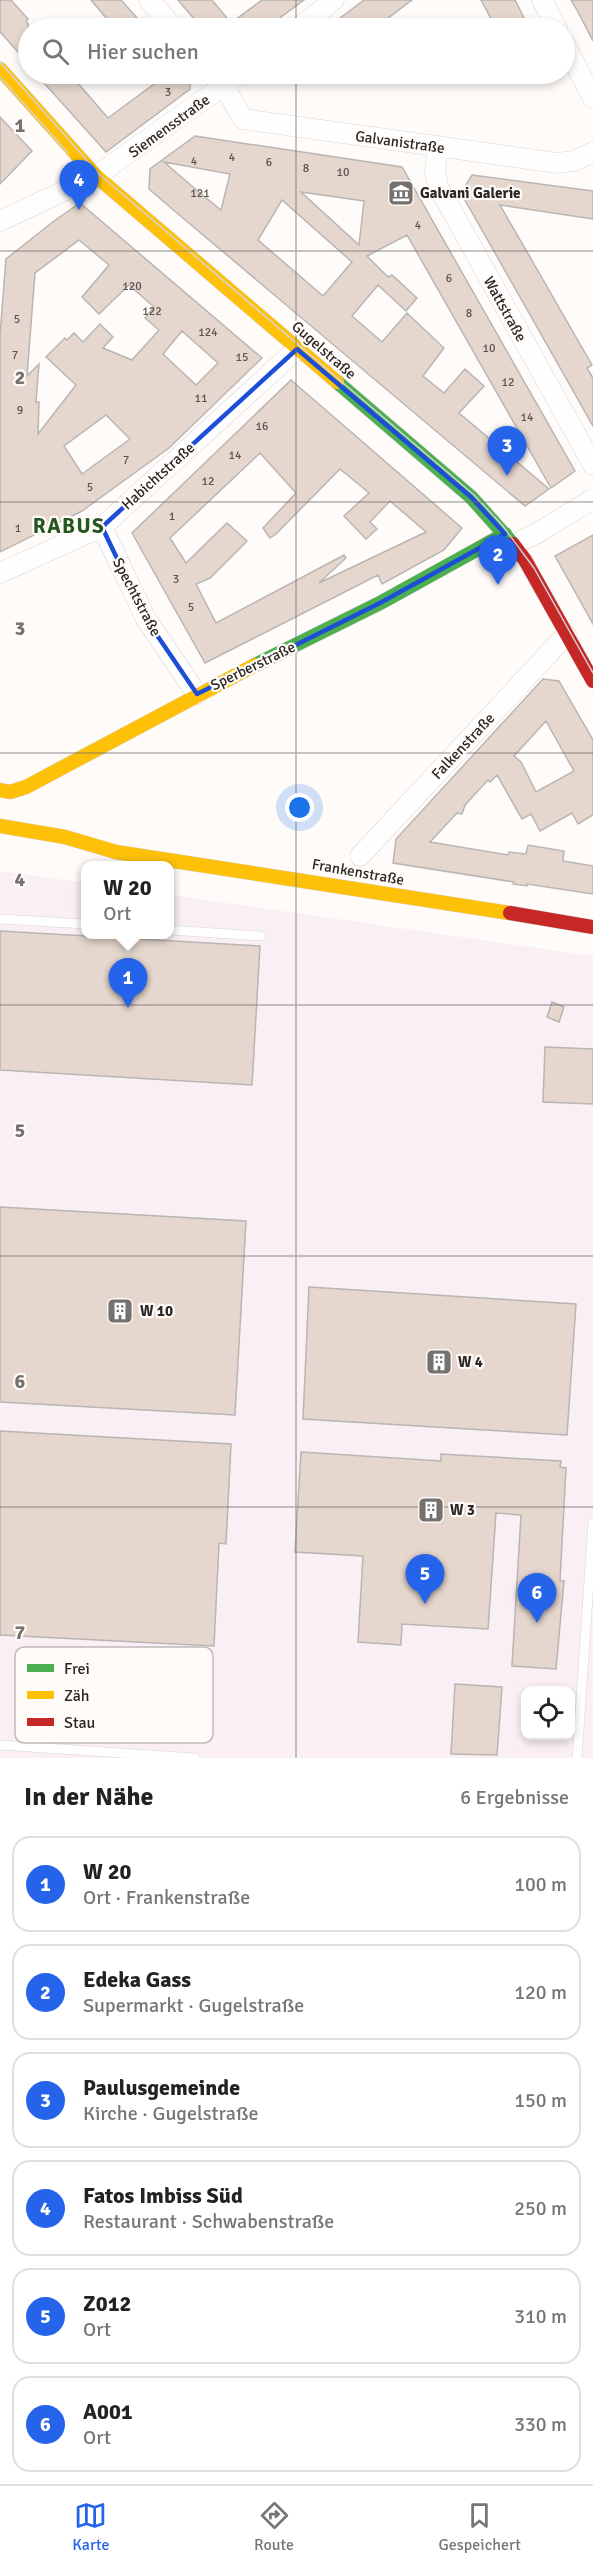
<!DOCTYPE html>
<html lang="de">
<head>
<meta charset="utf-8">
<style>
  :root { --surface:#fff; --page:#f2f2f2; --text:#222; --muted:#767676; --line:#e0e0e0; --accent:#2563eb }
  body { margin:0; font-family:Signika,sans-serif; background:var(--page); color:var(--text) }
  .controls { position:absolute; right:18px; bottom:18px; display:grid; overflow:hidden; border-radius:12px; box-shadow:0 3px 9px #0003 }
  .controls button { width:54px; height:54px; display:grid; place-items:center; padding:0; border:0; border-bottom:2px solid var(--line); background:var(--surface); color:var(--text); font:30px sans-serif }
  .you { position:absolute; left:300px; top:808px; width:21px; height:21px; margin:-15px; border:4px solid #fff; border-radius:50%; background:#1a73e8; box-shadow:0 0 0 9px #1a73e833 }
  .badge { display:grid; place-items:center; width:39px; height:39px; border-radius:50%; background:var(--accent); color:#fff; font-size:20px; font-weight:700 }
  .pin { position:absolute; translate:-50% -50px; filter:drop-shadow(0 2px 3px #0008) }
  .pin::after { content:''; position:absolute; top:32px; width:21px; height:18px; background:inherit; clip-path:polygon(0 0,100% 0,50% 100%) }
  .popup { position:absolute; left:81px; top:861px; width:93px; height:78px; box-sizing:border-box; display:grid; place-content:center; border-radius:12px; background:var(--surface); filter:drop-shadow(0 2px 4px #0005); font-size:20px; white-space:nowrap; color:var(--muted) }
  .popup b { font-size:22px; color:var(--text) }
  .popup::after { content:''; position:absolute; left:50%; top:100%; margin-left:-12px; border:12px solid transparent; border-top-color:var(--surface) }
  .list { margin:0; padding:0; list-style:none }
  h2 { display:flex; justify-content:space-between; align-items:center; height:78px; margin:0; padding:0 24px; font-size:26px }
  h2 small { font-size:20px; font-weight:400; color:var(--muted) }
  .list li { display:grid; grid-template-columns:39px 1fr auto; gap:18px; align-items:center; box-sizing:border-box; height:96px; margin:0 12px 12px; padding:0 12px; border:2px solid var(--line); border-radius:18px }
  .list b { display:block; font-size:22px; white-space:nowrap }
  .list p { margin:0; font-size:20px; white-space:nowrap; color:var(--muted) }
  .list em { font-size:20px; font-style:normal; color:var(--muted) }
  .icon { flex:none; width:33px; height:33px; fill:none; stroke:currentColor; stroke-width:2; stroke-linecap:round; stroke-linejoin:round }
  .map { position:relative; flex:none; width:593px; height:1758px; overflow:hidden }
  .search { position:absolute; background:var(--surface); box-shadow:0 3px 9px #0003; left:18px; right:18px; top:18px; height:66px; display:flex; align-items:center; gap:15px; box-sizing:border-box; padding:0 21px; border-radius:33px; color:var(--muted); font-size:22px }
  .sheet { height:726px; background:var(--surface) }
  nav { display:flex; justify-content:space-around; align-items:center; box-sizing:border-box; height:84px; border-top:2px solid var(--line); background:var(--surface); font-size:16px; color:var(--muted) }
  nav a { display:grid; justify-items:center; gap:3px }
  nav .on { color:var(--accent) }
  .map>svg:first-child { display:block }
  .industrial { fill:#f9eff4; fill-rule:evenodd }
  .building { fill:#e6d7ce; stroke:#b8b5b3; stroke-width:1.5; fill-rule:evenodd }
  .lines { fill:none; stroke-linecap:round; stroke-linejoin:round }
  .lane-casing { stroke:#d9d6d4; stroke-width:10 }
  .street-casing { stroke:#d9d6d4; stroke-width:21 }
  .fast-casing { stroke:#d9d6d4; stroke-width:15 }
  .slow-casing { stroke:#d9d6d4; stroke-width:15 }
  .jam-casing { stroke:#d9d6d4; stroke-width:15 }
  .lane { stroke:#fffefe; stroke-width:9 }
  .street { stroke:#fffefe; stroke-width:20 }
  .fast { stroke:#4caf50; stroke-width:14 }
  .slow { stroke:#ffc107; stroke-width:14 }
  .jam { stroke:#c62828; stroke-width:14 }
  .tram { stroke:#d5d4d4; stroke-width:1.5 }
  .marked { fill:none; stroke:#1d4ed8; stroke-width:4.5; stroke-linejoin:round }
  .grid { fill:none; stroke:#75716f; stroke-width:1.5; stroke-opacity:0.55 }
  .labels { text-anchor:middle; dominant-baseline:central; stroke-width:4.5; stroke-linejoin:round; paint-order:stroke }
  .number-label { font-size:12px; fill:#5a534f }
  .street-label { font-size:15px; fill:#2b2725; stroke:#fffbf8 }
  .poi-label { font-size:15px; font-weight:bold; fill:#2b2725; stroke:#fffbf8; text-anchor:start }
  .district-label { font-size:21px; font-weight:bold; letter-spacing:1.5px; fill:#235620; stroke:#fffbf8 }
  .key { fill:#fffbf8; stroke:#bfbbb9; stroke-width:1.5 }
  .key-label { font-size:16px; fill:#2b2725 }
  .grid-label { font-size:20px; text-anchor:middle; font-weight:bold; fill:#75716f; stroke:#fffbf8; stroke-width:4.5; stroke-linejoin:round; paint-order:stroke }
</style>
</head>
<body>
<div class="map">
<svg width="593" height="1758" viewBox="0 0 593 1758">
  <rect width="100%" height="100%" fill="#fefbf9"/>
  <path class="industrial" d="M 0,871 L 86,883 L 86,934 L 170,934 L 170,895 L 593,956 L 593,1758 L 0,1758 ZM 526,1690 L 570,1690 L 570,1736 L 526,1736 Z"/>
  <path class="building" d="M 0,0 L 11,0 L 28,19 L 26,20 L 28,24 L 28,63 L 0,32 Z
    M 91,0 L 121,0 L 146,28 L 111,28 L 105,21 L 107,19 Z
    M 178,0 L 212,0 L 231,23 L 262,0 L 304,0 L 266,28 L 202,28 Z
    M 364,0 L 412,0 L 375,28 L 327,28 Z
    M 481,0 L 515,0 L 529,28 L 496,28 Z
    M 571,0 L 593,0 L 593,41 L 577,10 Z
    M 36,74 L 70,74 L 108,118 L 158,81 L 150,74 L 186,74 L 190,78 L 190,89 L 106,152 Z
    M 0,117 L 32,151 L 0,184 Z
    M 195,136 L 402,167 L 575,471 L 551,488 L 407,235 L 367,256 L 388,277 L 392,275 L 417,298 L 406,311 L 378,285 L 352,316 L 382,342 L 407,313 L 444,348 L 423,376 L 444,393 L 465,369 L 484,386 L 459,413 L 549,489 L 525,506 L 171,208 L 149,189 L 150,169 ZM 164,162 L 230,174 L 221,210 L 200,193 ZM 301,192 L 364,201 L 359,245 ZM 282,200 L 352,262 L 323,296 L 258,240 Z
    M 472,175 L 593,191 L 593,219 L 500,205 L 592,365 L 587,368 L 593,378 L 593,426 L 461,193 Z
    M 80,203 L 262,358 L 169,448 L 82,511 L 0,552 L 0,335 L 6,259 L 54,221 ZM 79,240 L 109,265 L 82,297 L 99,314 L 129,285 L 154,307 L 145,318 L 159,330 L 132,360 L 103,348 L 113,337 L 100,324 L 83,342 L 74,333 L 67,340 L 65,338 L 46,357 L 76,385 L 38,434 L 39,402 L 36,402 L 39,364 L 27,376 L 35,273 ZM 182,331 L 218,363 L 196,385 L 163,354 ZM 106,415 L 130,439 L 82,474 L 64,446 Z
    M 291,380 L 462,528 L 444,550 L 382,584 L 378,575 L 205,663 L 132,533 ZM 260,453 L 296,493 L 263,528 L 270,538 L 276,534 L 340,469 L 369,493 L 344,516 L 366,539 L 377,529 L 370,522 L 390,501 L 426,532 L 319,583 L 346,558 L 344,555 L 216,623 L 196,584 L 210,578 L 247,541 L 227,523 L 186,563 L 170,538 Z
    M 593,535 L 593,624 L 555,556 Z
    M 543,679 L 559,681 L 593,740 L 593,815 L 578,824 L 572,813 L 540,831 L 531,814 L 522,819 L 497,775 L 490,782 L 488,780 L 465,805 L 462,814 L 457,813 L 430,842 L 508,855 L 509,852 L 526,854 L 528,845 L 564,851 L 563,861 L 593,866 L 593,894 L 527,884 L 527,886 L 513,884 L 514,882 L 393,863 L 396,839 ZM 546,721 L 574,771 L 536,792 L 521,762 L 514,756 Z
    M 0,931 L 260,946 L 252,1085 L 0,1070 Z
    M 552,1002 L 564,1007 L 559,1022 L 547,1017 Z
    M 545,1047 L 593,1049 L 593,1104 L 543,1102 Z
    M 0,1207 L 246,1221 L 235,1415 L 0,1402 Z
    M 309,1287 L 576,1304 L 567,1435 L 303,1419 Z
    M 0,1431 L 231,1444 L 226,1544 L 219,1543 L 214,1646 L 0,1635 Z
    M 301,1452 L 441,1461 L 441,1454 L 561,1461 L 560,1467 L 566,1468 L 560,1581 L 564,1581 L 556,1669 L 512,1666 L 521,1515 L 496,1513 L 488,1629 L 402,1624 L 401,1645 L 358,1642 L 363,1556 L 295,1552 Z
    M 455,1684 L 502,1687 L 497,1755 L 451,1754 Z"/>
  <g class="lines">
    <defs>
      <path id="lane" d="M 0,919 L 86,924
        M 170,930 L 261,936
        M 0,1745 L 195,1758
        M 577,1758 L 593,1522"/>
      <path id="street" d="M 149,0 L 174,28
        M 542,0 L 557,28
        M 298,28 L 334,0
        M 564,43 L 593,98
        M 213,74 L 224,86 L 243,119 L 557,163 L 574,161 L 593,152
        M 438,148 L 435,171 L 438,186 L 593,465
        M 0,221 L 96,176 L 240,74
        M 102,527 L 146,619 L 197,694
        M 513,545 L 539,532 L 593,499
        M 0,573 L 102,527 L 297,349
        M 360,856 L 566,635"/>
      <path id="fast" d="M 337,382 L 471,497 L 513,544
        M 255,665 L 380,603 L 505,534"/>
      <path id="slow" d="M 0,69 L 96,176 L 337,382
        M 0,790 L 10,792 L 26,787 L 255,665
        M 0,826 L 65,837 L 116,852 L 510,913"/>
      <path id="jam" d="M 513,544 L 525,560 L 593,681
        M 510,913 L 593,927"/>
    </defs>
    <use href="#lane" class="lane-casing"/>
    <use href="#street" class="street-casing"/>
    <use href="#fast" class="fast-casing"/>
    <use href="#slow" class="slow-casing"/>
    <use href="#jam" class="jam-casing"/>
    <use href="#lane" class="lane"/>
    <use href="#street" class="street"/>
    <use href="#fast" class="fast"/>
    <use href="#slow" class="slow"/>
    <use href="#jam" class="jam"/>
    <path class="tram" d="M 0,62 L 99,174 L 474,495 L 502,525 L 534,568 L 593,673
      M 0,77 L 68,153"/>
  </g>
  <path class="marked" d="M 297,349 L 471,497 L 505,534 L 380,603 L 197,694 L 146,619 L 102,527 Z"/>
  <path class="grid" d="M 296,0 L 296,28M 296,74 L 296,1758M 0,251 L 593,251M 0,502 L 593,502M 0,753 L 593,753M 0,1005 L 593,1005M 0,1256 L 593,1256M 0,1507 L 593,1507"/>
  <defs>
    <symbol id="museum-square" viewBox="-11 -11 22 22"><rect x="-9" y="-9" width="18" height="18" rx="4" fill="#75716f" stroke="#fffbf8"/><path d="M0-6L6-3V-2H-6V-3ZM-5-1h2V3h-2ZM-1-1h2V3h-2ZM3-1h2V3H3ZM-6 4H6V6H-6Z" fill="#fff"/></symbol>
    <symbol id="building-square" viewBox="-11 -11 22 22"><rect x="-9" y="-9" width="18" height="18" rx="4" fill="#75716f" stroke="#fffbf8"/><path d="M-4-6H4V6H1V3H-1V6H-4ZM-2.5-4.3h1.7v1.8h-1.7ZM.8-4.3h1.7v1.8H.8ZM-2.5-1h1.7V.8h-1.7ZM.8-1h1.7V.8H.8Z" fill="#fff"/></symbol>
  </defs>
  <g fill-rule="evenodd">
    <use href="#museum-square" x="386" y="178" width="30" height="30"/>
    <use href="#building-square" x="105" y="1296" width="30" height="30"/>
    <use href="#building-square" x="424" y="1347" width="30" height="30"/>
    <use href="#building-square" x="416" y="1495" width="30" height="30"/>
  </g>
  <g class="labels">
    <g class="number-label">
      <text x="168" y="92">3</text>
      <text x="232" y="157">4</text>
      <text x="194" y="161">4</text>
      <text x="269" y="162">6</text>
      <text x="306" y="168">8</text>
      <text x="343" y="172">10</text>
      <text x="200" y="193">121</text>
      <text x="418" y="225">4</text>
      <text x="449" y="278">6</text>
      <text x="132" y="286">120</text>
      <text x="152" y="311">122</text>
      <text x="469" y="313">8</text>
      <text x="17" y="319">5</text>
      <text x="208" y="332">124</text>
      <text x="489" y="348">10</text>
      <text x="15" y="355">7</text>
      <text x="242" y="357">15</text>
      <text x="508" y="382">12</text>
      <text x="201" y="398">11</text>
      <text x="20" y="410">9</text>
      <text x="527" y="417">14</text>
      <text x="262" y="426">16</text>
      <text x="235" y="455">14</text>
      <text x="126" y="460">7</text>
      <text x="208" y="481">12</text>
      <text x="90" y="487">5</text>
      <text x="172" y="516">1</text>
      <text x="18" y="528">1</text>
      <text x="176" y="579">3</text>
      <text x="191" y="607">5</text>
    </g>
    <g class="street-label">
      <text transform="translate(169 126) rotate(-36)">Siemensstraße</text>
      <text transform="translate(400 142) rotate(8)">Galvanistraße</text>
      <text transform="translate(505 309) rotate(61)">Wattstraße</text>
      <text transform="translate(324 350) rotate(41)">Gugelstraße</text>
      <text transform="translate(158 476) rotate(-42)">Habichtstraße</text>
      <text transform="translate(137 597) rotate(62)">Spechtstraße</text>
      <text transform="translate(253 666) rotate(-26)">Sperberstraße</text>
      <text transform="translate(463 746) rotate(-47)">Falkenstraße</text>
      <text transform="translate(358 872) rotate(10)">Frankenstraße</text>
    </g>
    <g class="poi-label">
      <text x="420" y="193">Galvani Galerie</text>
      <text x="140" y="1311">W 10</text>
      <text x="458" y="1362">W 4</text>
      <text x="450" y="1510">W 3</text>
    </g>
    <g class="district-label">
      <text x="69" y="526">RABUS</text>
    </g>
  </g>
  <rect x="15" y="1647" width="198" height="96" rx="9" class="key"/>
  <rect x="27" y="1664" width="27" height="8" fill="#4caf50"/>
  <rect x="27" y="1691" width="27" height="8" fill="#ffc107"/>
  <rect x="27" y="1718" width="27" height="8" fill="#c62828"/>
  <g class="key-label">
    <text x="64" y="1674">Frei</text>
    <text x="64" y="1701">Zäh</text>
    <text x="64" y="1728">Stau</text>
  </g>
  <g class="grid-label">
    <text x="20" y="132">1</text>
    <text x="20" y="384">2</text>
    <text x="20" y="635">3</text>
    <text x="20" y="886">4</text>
    <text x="20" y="1137">5</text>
    <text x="20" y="1388">6</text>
    <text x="20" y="1639">7</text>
  </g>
</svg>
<div class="controls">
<button><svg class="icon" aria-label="locate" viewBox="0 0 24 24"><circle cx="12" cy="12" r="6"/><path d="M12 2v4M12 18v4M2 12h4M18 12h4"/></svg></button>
</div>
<div class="you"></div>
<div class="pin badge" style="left:128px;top:1008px">1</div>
<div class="popup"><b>W 20</b>Ort</div>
<div class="pin badge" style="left:498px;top:585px">2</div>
<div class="pin badge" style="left:507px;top:476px">3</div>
<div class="pin badge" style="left:79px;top:210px">4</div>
<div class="pin badge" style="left:425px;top:1604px">5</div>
<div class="pin badge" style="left:537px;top:1623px">6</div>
<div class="search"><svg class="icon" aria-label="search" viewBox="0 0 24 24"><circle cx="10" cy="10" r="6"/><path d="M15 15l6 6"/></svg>Hier suchen</div>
</div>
<section class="sheet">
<h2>In der Nähe<small>6 Ergebnisse</small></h2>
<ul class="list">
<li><span class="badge">1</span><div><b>W 20</b><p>Ort · Frankenstraße</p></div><em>100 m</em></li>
<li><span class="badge">2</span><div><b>Edeka Gass</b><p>Supermarkt · Gugelstraße</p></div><em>120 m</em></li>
<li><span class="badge">3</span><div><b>Paulusgemeinde</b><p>Kirche · Gugelstraße</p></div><em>150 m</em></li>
<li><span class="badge">4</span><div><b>Fatos Imbiss Süd</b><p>Restaurant · Schwabenstraße</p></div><em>250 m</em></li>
<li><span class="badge">5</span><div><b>Z012</b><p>Ort</p></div><em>310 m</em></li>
<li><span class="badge">6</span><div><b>A001</b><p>Ort</p></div><em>330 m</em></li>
</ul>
</section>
<nav>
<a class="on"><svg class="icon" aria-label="map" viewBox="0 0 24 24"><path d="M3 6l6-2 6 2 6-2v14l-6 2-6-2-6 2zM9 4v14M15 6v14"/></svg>Karte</a>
<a><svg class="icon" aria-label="directions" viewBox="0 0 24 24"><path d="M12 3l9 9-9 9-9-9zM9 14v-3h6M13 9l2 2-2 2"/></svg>Route</a>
<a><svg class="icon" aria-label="saved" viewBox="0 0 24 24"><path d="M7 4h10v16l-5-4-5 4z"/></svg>Gespeichert</a>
</nav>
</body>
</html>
